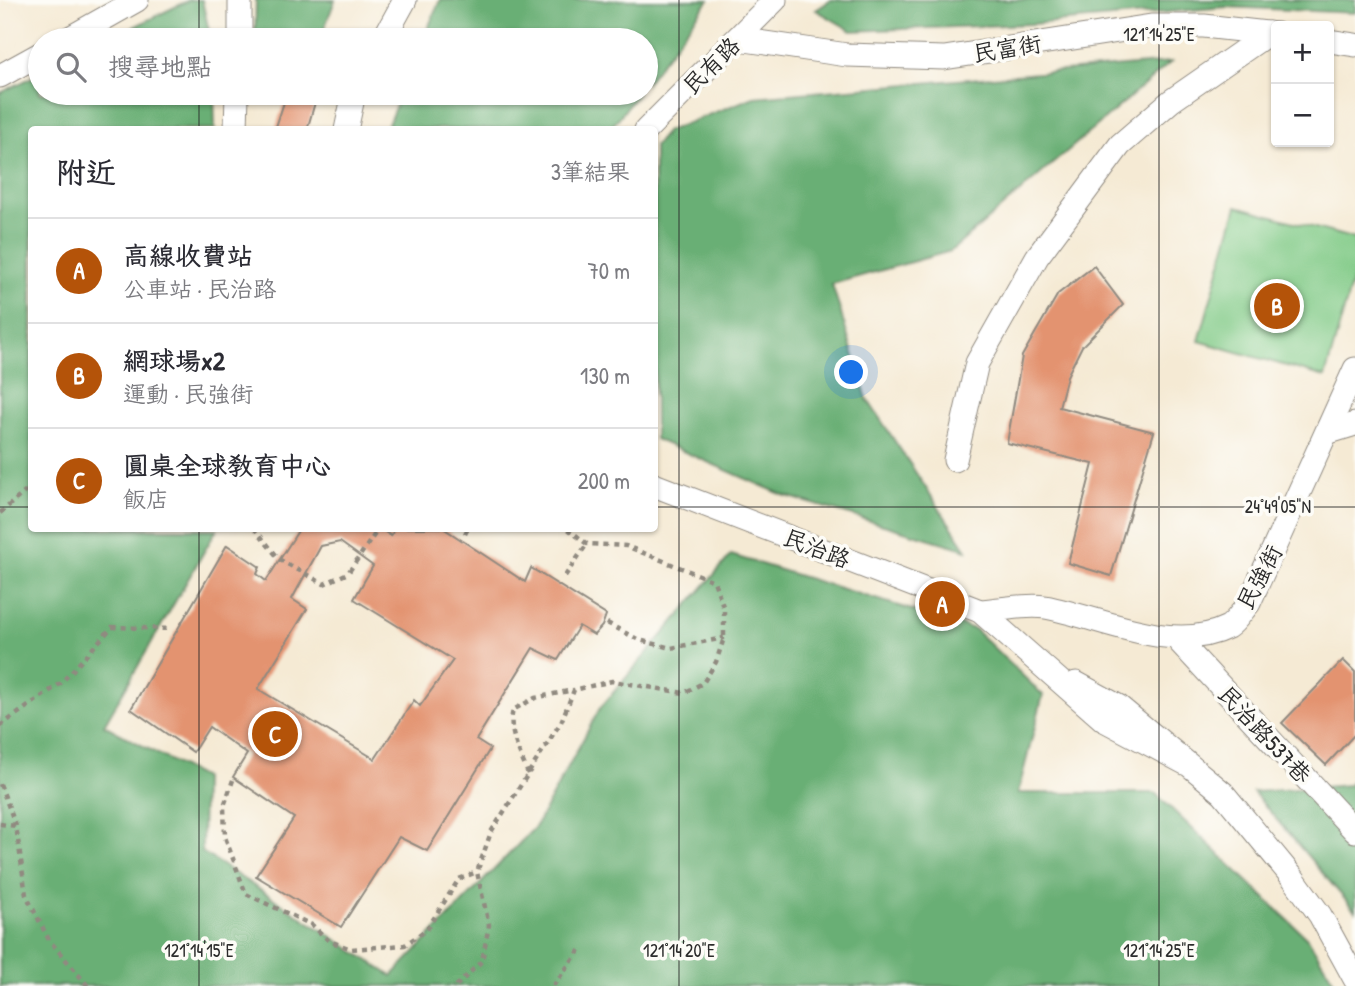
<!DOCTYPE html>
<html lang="zh-TW">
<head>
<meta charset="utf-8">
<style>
  :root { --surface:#fff; --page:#f7f7f7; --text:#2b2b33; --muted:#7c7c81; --line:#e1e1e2; --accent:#b45309 }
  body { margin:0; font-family:"Patrick Hand","LXGW WenKai TC",sans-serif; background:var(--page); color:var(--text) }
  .controls { position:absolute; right:21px; top:21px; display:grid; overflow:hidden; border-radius:7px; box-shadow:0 2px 5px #0004 }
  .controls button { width:63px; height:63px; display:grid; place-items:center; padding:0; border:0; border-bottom:2px solid var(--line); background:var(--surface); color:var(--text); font:35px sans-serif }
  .you { position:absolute; left:852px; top:373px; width:24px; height:24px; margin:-18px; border:5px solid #fff; border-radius:50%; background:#1a73e8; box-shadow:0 0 0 10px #1a73e833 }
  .badge { display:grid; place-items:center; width:46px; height:46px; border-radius:50%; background:var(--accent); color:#fff; font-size:23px; font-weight:700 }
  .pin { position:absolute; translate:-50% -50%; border:4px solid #fff; box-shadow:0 2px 7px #0006 }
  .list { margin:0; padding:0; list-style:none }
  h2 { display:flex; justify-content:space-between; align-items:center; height:91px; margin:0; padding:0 28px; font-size:30px }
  h2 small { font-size:23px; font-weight:400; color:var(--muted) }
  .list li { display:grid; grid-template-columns:46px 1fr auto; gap:21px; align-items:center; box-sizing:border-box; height:105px; padding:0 28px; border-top:2px solid var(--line) }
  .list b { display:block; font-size:26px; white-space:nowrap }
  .list p { margin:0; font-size:23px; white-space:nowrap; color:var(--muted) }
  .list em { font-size:23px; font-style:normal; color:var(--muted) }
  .icon { flex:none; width:38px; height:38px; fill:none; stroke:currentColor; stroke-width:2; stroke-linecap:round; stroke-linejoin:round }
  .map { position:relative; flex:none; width:1355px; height:986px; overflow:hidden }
  .search { position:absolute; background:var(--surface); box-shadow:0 2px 5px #0004; left:28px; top:28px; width:630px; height:77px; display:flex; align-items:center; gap:18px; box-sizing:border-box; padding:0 24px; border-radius:38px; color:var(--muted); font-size:26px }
  .panel { position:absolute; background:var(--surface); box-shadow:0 2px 5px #0004; left:28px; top:126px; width:630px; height:406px; border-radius:7px }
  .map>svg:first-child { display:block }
  .green { fill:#82cb88; stroke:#567b5a; stroke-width:2 }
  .forest { fill:#69af74; stroke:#4a6d50; stroke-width:2 }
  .building { fill:#e3936f; fill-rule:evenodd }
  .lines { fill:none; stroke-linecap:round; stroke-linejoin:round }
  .minor-casing { stroke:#908a80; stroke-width:25 }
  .path { stroke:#908a80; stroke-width:4.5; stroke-dasharray:5 5; stroke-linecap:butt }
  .minor { stroke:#fff; stroke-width:23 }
  .ticks { fill:none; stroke:#2b2b2b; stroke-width:2; stroke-opacity:0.45 }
  .labels { text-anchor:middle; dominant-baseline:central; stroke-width:7; stroke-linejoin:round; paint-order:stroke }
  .street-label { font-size:23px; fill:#2b2b2b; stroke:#fdfcf7 }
  .ticks-label { font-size:18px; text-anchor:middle; fill:#2b2b2b; stroke:#fdfcf7; stroke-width:7; stroke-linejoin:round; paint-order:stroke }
</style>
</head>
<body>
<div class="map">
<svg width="1355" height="986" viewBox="0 0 1355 986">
  <rect width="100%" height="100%" fill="#fdfcf7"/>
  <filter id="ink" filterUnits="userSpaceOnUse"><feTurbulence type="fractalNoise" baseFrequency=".0143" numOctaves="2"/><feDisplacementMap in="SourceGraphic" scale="14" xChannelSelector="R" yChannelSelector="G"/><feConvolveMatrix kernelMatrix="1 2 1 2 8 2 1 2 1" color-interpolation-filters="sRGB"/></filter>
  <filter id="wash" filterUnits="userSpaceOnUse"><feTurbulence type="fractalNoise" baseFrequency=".00686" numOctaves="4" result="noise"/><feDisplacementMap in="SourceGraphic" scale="28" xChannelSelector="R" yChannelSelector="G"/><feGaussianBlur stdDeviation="1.57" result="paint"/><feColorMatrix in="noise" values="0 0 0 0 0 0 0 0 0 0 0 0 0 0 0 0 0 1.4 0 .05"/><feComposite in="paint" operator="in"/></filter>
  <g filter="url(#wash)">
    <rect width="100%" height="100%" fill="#f5ead4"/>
    <path class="green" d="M 1237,206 L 1355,239 L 1355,271 L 1325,377 L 1199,341 Z"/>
    <path class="forest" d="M 189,0 L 202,0 L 211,40 L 107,40 Z
      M 256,0 L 335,0 L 320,40 L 255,40 Z
      M 440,0 L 709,0 L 646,83 L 646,40 L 423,40 Z
      M 831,0 L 1355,0 L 1355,13 L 1226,7 L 1032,24 L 852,31 L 816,10 Z
      M 1171,62 L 951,251 L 832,284 L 867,399 L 967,550 L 783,495 L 655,439 L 654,146 L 667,131 L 754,97 Z
      M 40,73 L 40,93 L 214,93 L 215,129 L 32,130 L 32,528 L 217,529 L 104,725 L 203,778 L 202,852 L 392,976 L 536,826 L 600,708 L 731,555 L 974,629 L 1043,695 L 1018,793 L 1155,793 L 1308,939 L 1337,986 L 0,986 L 0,93 Z
      M 401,93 L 638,93 L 610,129 L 386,129 Z
      M 1355,777 L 1355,911 L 1253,792 L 1349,785 Z"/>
    <g id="blocks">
      <path class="building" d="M 287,93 L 297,93 L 316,99 L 307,130 L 275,130 Z
        M 1094,266 L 1123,305 L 1082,346 L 1067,376 L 1059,407 L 1154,432 L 1111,576 L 1068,563 L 1093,464 L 1007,443 L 1022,356 L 1058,294 Z
        M 298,528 L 379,528 L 391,536 L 395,528 L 443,528 L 525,582 L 531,568 L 606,615 L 602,626 L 594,635 L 579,626 L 558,660 L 533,648 L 476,740 L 490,749 L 427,851 L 399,837 L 341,927 L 256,876 L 294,818 L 233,777 L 247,754 L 209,727 L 193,752 L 131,709 L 227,545 L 260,567 L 257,574 L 266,581 L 298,531 ZM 340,542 L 373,566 L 354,599 L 453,660 L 420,706 L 414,700 L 375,759 L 258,689 L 307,609 L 292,599 L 305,575 L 321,546 Z
        M 1343,660 L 1355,672 L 1355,734 L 1326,765 L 1282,723 Z"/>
    </g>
  </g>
  <g filter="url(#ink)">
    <use href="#blocks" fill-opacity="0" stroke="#908a80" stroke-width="2"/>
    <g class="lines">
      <defs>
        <path id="minor" d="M 240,0 L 240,40
          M 738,39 L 847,55 L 944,58 L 1151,26 L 1204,26 L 1276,34
          M 66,40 L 137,0
          M 383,40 L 405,0
          M 1329,41 L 1355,45
          M 0,76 L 40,54
          M 236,130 L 237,93
          M 346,130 L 354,93
          M 646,130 L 775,0
          M 1326,433 L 1355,424
          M 955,460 L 977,363 L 1037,257 L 1120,145 L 1171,101 L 1269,33
          M 654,485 L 980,611 L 1104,720 L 1187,764
          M 980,611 C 1000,610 1025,604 1045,607 C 1101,617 1172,655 1228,627 C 1236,622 1243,610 1249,603 L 1355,369
          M 1175,637 L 1355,831
          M 1076,683 L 1118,706 L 1223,793 L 1293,878 L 1320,915 L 1355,979"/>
      </defs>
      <use href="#minor" class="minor-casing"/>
      <path class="path" d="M 0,513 L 32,486
        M 254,528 L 280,560 L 324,584 L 348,573 L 379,528
        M 465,534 L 468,528
        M 565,576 L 587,544
        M 607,623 L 639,640 L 671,648 L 724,638
        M 0,726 L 61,683 L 112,627 L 171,629
        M 528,774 C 521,755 507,731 513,710 L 535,698 L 573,690
        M 233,780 L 224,806 L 225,837 L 246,894 L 312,925 L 329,941 L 351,949 L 405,945 L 427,929 L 459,879 L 477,872
        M 0,784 L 16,826 L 26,895 L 49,940 L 88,986
        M 0,824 L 16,826
        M 456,986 L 482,961 L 489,925 L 477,872 L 491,832 L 561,722 L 574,690 L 612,681 L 684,693 L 703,683 L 716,662 L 724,638 L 724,609 L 714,581 L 626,546 L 587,544 L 567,528
        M 553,986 L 582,947"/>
      <use href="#minor" class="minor"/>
    </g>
  </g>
  <path class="ticks" d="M 199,0 L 199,40M 679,0 L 679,986M 1159,0 L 1159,986M 199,93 L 199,130M 0,507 L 32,507M 654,507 L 1355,507M 199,528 L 199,986"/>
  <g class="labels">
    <g class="street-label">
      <text transform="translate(1007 48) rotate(-9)">民富街</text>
      <text transform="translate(711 65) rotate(-45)">民有路</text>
      <text transform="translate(817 548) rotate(21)">民治路</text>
      <text transform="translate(1259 577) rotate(-62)">民強街</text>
      <text transform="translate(1265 734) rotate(47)">民治路537巷</text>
    </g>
  </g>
  <g class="ticks-label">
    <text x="1159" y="41">121°14'25"E</text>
    <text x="1278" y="513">24°49'05"N</text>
    <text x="199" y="957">121°14'15"E</text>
    <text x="679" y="957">121°14'20"E</text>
    <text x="1159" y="957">121°14'25"E</text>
  </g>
</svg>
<div class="controls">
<button>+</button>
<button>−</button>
</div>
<div class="you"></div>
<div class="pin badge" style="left:942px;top:604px">A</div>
<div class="pin badge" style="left:1277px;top:306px">B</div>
<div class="pin badge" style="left:275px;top:734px">C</div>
<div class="search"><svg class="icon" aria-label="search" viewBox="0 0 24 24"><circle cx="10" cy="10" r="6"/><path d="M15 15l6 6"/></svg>搜尋地點</div>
<section class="panel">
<h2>附近<small>3筆結果</small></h2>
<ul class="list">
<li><span class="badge">A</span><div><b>高線收費站</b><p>公車站 · 民治路</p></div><em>70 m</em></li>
<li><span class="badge">B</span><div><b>網球場x2</b><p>運動 · 民強街</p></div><em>130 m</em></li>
<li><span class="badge">C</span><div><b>圓桌全球教育中心</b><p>飯店</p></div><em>200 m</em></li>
</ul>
</section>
</div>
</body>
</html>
